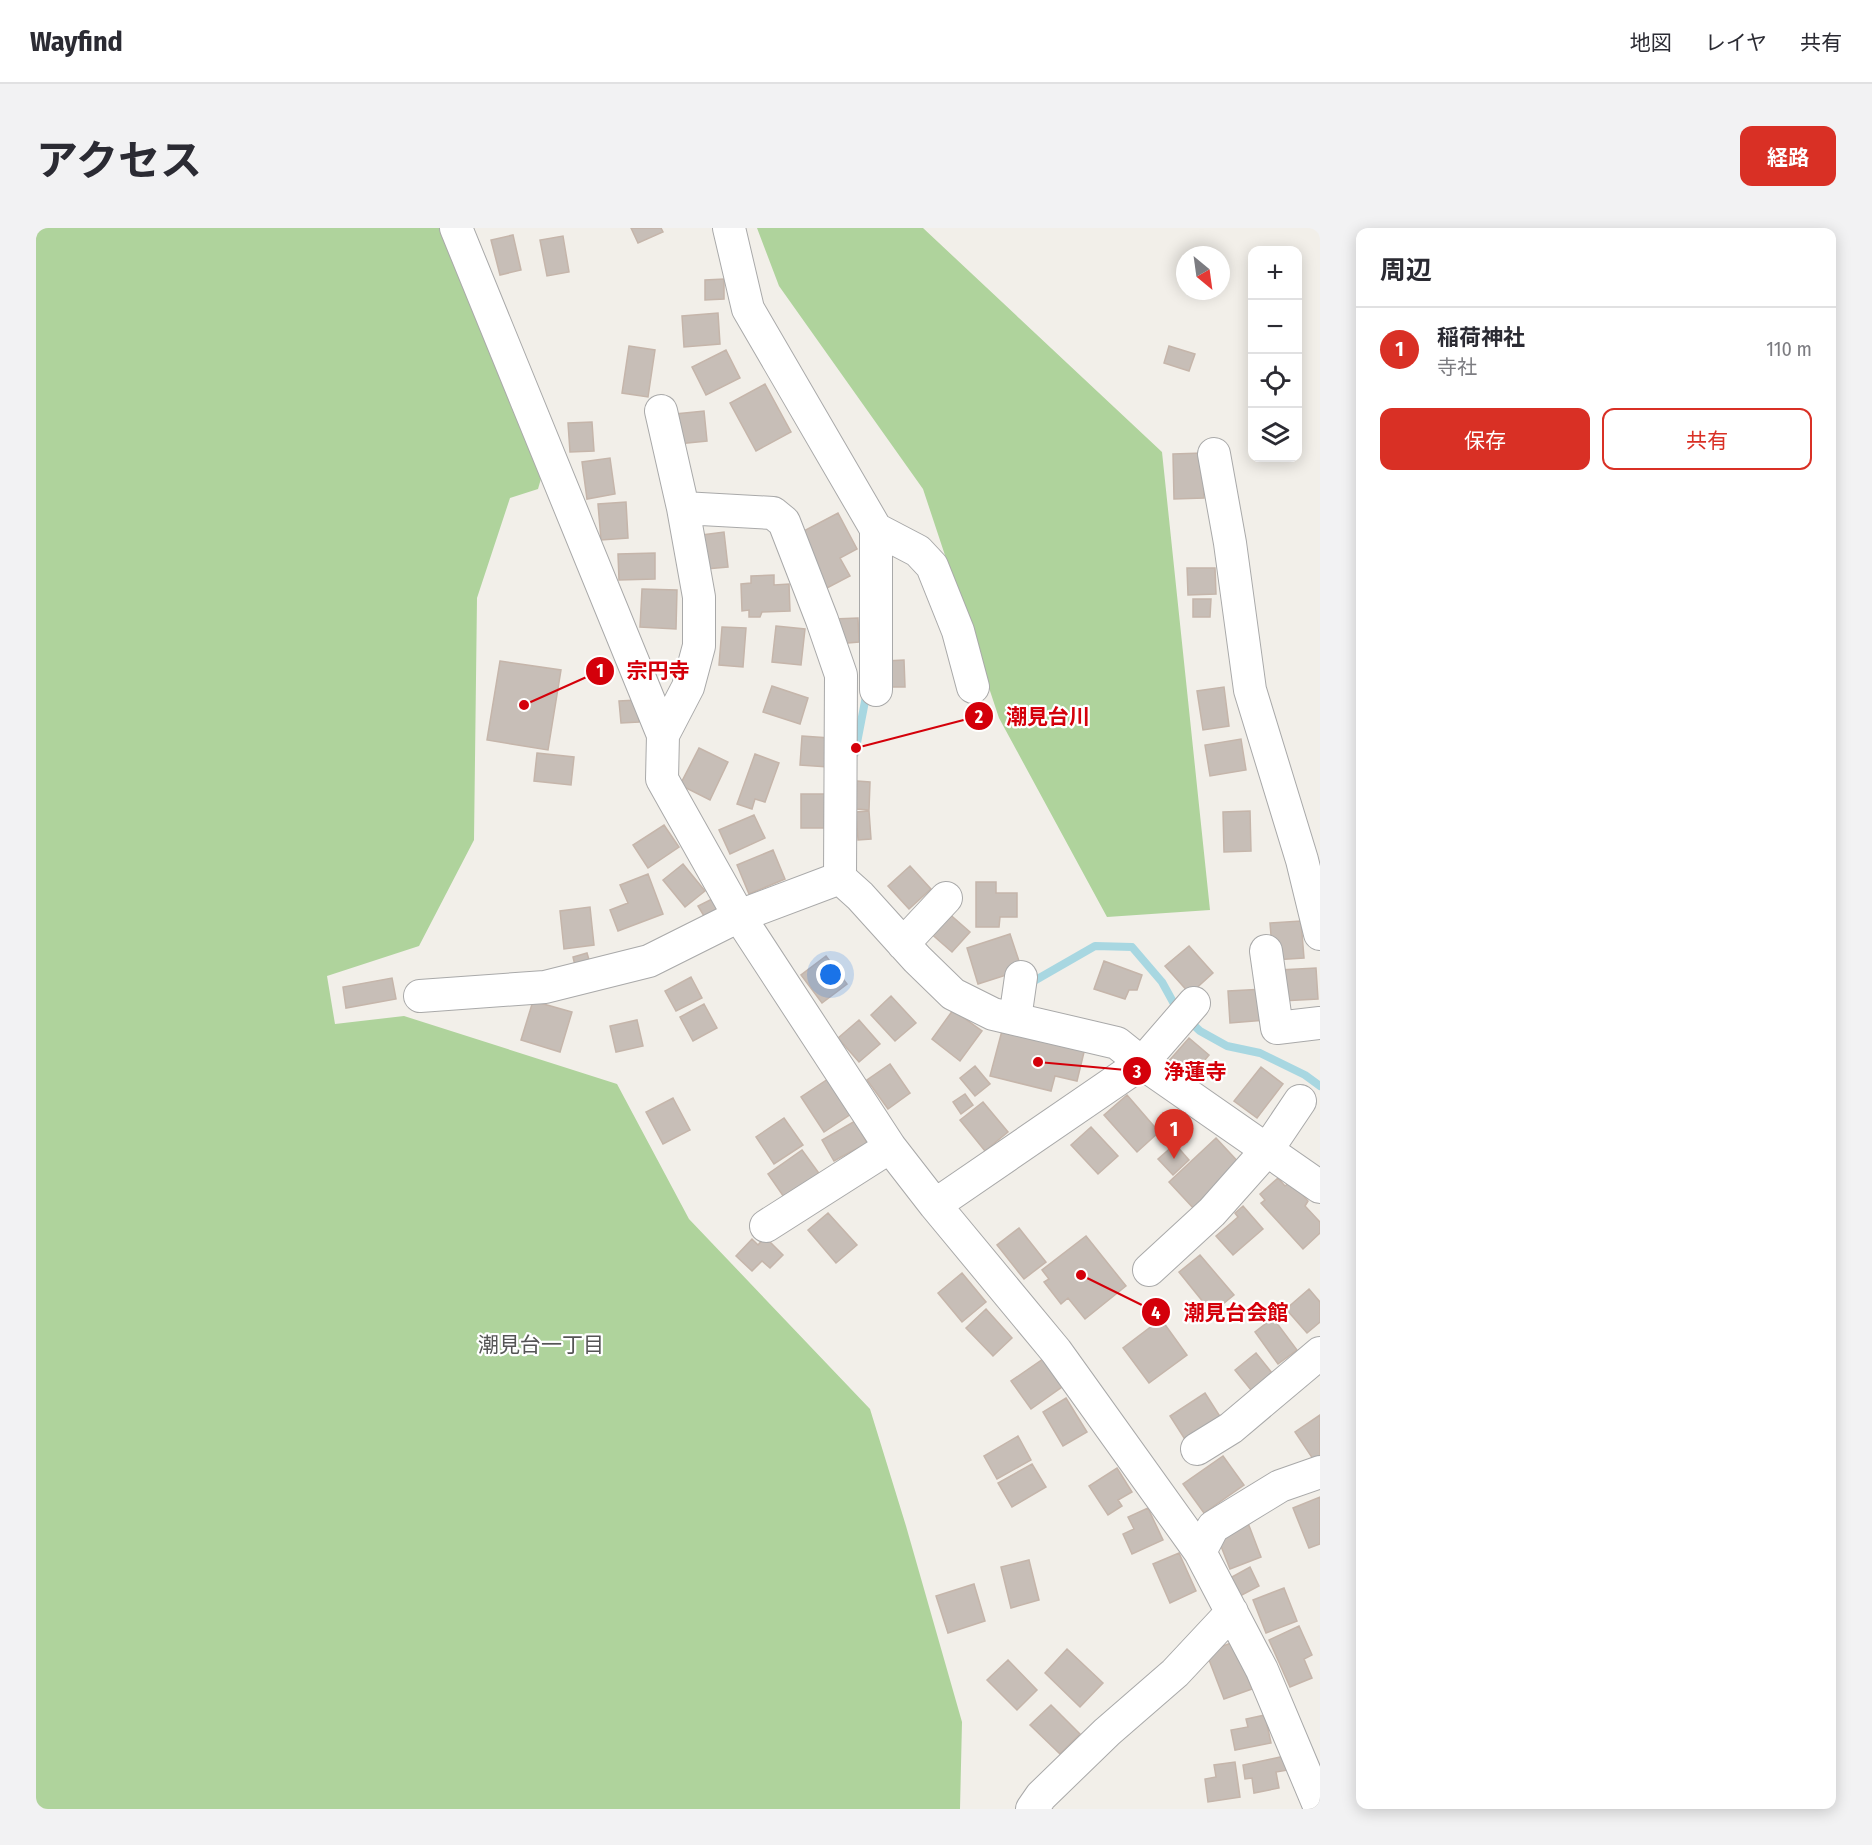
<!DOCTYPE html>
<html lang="ja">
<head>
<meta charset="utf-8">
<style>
  :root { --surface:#fff; --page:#f2f2f3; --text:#2b2b33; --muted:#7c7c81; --line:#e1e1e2; --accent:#d93025 }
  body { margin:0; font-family:"Fira Sans Condensed","Noto Sans JP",sans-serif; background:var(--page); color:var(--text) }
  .controls { position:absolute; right:18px; top:18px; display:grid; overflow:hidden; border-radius:12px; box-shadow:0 3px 15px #0003 }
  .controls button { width:54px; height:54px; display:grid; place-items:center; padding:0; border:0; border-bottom:2px solid var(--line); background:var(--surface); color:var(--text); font:30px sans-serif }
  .compass { position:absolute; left:1140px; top:18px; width:54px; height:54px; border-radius:50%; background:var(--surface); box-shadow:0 3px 15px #0003; rotate:151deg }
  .you { position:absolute; left:795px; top:747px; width:21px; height:21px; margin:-15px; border:4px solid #fff; border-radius:50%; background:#1a73e8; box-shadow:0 0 0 9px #1a73e833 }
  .badge { display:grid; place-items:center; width:39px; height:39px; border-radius:50%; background:var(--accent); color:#fff; font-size:20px; font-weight:700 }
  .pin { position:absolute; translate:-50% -50px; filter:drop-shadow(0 2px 3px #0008) }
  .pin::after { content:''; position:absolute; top:32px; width:21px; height:18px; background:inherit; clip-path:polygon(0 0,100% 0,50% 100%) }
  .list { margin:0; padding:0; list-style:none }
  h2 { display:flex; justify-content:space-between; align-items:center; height:78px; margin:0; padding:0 24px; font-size:26px }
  h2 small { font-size:20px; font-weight:400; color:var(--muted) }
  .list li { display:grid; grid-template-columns:39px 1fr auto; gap:18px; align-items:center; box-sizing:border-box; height:84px; padding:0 24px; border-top:2px solid var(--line) }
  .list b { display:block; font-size:22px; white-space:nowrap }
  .list p { margin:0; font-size:20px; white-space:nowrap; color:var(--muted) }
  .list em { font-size:20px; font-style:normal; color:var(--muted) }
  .actions { display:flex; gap:12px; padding:18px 24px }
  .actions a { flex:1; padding:14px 0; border:2px solid var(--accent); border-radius:12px; text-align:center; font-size:21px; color:var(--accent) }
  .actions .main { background:var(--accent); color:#fff }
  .icon { flex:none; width:33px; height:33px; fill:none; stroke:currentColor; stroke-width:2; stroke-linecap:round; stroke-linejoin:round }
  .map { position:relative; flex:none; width:1284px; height:1581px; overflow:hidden; border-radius:12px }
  header { display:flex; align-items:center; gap:36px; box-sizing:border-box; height:84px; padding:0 30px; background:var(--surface); border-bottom:2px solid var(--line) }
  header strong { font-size:28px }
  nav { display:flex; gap:33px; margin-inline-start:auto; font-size:21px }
  .intro { display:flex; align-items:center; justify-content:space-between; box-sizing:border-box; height:144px; padding:0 36px }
  h1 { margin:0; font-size:42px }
  .button { padding:15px 27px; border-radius:12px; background:var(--accent); color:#fff; font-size:21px; font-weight:700 }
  main { display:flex; gap:36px; padding:0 36px }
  aside { flex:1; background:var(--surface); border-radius:12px; box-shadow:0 3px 15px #0003 }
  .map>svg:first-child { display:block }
  .forest { fill:#afd39c }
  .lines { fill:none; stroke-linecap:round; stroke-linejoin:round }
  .stream { stroke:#a8d7e1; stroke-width:8 }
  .building { fill:#c7beb7; stroke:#c5b5aa; stroke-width:1.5 }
  .minor-casing { stroke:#a9a9a9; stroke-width:34 }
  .minor { stroke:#fff; stroke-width:32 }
  .labels { text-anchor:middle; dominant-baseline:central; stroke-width:4.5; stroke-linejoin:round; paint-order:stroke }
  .neighbourhood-label { font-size:21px; fill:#555; stroke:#fff }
  .leader { fill:none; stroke:#d4000a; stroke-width:2 }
  .callout-dot { fill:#d4000a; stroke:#fff; stroke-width:2 }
  .mark-label { font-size:18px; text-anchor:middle; font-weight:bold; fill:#fff }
  .callout-label { font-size:21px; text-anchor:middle; font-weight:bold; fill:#d4000a; stroke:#fff; stroke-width:4.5; stroke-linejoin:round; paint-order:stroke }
</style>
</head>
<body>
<header>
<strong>Wayfind</strong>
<nav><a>地図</a><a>レイヤ</a><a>共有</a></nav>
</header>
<div class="intro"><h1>アクセス</h1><a class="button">経路</a></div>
<main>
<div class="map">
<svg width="1284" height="1581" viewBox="0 0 1284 1581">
  <rect width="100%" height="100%" fill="#f2efe9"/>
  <path class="forest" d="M 0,0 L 411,0 L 513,223 L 502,261 L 474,270 L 441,370 L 438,612 L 383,718 L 291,748 L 299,796 L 368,788 L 581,856 L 653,991 L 834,1181 L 870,1298 L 926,1494 L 924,1581 L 0,1581 Z
    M 721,0 L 887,0 L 1126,224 L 1174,682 L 1071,689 L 963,490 L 887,261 L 743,58 Z"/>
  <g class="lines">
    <path class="stream" d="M 819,525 L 831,463
      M 991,757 L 1059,718 L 1096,719 L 1126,754 L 1142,783
      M 1151,791 L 1164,803 L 1191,818 L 1224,825 L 1269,847 L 1284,858"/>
  </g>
  <path class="building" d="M 595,0 L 625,0 L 627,4 L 602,15 Z
    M 477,7 L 485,42 L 464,47 L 455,12 Z
    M 527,8 L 533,44 L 511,48 L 504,12 Z
    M 688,51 L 688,71 L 669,72 L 669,52 Z
    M 682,85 L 684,116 L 648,119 L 646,88 Z
    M 593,118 L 619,122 L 612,169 L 586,165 Z
    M 1133,118 L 1159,126 L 1153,143 L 1128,135 Z
    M 690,122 L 704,150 L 670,167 L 656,139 Z
    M 729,156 L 755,204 L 720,223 L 694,175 Z
    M 668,183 L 671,213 L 642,216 L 639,186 Z
    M 556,194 L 558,223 L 534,224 L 532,195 Z
    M 1167,225 L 1168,270 L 1138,271 L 1137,226 Z
    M 574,230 L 579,266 L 551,271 L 546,234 Z
    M 590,274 L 592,310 L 565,312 L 562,276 Z
    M 802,285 L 821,321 L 804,330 L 814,348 L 791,360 L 762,306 Z
    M 688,304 L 692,339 L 670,341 L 666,307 Z
    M 619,325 L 619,351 L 583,352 L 582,326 Z
    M 1151,340 L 1179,340 L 1180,366 L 1152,367 Z
    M 738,347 L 738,357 L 753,356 L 754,383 L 726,384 L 724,389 L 713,389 L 713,382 L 706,383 L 705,356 L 715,355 L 715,348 Z
    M 606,361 L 641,362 L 640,401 L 604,399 Z
    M 1157,371 L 1175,371 L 1174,389 L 1157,389 Z
    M 822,390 L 823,414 L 800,416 L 798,391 Z
    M 740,398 L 769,401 L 765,437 L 736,434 Z
    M 686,399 L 710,400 L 707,439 L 683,437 Z
    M 868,432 L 869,459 L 849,459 L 849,433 Z
    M 464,433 L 525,442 L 512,522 L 451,512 Z
    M 736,458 L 772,470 L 764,496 L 727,484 Z
    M 1188,459 L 1193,498 L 1167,502 L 1161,463 Z
    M 601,472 L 603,494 L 585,495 L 583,473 Z
    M 766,508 L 794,510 L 792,539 L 764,537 Z
    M 1205,511 L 1210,542 L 1174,548 L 1169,517 Z
    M 663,520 L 692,534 L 674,572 L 644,557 Z
    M 501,525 L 538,529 L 535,557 L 498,553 Z
    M 719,526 L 743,535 L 729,574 L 719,571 L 716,581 L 701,576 Z
    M 821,553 L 834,554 L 833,582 L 820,581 Z
    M 765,566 L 789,566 L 788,600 L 765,600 Z
    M 833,583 L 835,611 L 822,612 L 820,584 Z
    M 1214,583 L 1215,623 L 1188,624 L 1187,584 Z
    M 718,587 L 729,610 L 694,626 L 683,602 Z
    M 628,597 L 643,619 L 612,640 L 597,617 Z
    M 737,622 L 749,651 L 713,666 L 701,637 Z
    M 647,636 L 669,663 L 649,679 L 627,652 Z
    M 874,638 L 895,661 L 873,681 L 852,658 Z
    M 612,646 L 627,686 L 582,703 L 574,682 L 592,675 L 584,657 Z
    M 940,654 L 960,654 L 960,665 L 981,665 L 981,689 L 964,689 L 963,699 L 940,699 Z
    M 676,671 L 685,686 L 671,693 L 662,678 Z
    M 554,679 L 558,717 L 528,721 L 524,683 Z
    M 910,683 L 934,704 L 916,724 L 892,703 Z
    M 1265,693 L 1268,730 L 1237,732 L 1234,695 Z
    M 974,706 L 986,742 L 942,756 L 931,720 Z
    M 1153,718 L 1177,745 L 1154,766 L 1129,738 Z
    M 551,725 L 556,742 L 541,746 L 537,729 Z
    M 790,728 L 811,756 L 786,775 L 765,747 Z
    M 1068,733 L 1106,747 L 1101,762 L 1093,762 L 1089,771 L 1058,761 Z
    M 1280,740 L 1282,771 L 1245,773 L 1243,742 Z
    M 655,749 L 666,770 L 640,783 L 629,763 Z
    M 356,750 L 360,771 L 310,780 L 307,759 Z
    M 1229,761 L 1230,792 L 1194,795 L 1192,763 Z
    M 855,768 L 880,795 L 859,813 L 835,787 Z
    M 497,773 L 536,784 L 524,824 L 485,812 Z
    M 668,776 L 681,800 L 657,813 L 644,789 Z
    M 917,782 L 946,803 L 924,833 L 896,811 Z
    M 601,792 L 607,818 L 580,824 L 574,798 Z
    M 823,792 L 844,816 L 823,834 L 802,810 Z
    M 967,799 L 1049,820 L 1041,853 L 1019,848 L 1015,863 L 954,848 Z
    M 1153,810 L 1173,827 L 1152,852 L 1132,834 Z
    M 854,836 L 874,865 L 852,881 L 831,852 Z
    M 939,838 L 954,856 L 939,868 L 924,850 Z
    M 1225,839 L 1247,856 L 1221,890 L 1198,873 Z
    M 792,851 L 815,886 L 788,904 L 765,869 Z
    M 929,866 L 937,877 L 925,886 L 917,874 Z
    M 1091,867 L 1123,904 L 1101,924 L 1068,887 Z
    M 637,870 L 654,902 L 627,916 L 610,884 Z
    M 947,874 L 972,904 L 949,923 L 924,892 Z
    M 748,890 L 767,917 L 738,936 L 720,909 Z
    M 819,893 L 831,915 L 798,933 L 786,912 Z
    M 1055,899 L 1082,928 L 1062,946 L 1035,917 Z
    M 1180,910 L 1206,938 L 1159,982 L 1133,954 Z
    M 1139,916 L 1153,932 L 1137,947 L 1122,931 Z
    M 766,922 L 785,948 L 750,972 L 732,946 Z
    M 1242,950 L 1249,958 L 1255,953 L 1272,973 L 1269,978 L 1284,994 L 1284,1005 L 1267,1021 L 1225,975 L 1229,972 L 1224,966 Z
    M 1207,978 L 1227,1001 L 1197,1027 L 1180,1008 L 1202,989 L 1199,985 Z
    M 792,985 L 821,1017 L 800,1035 L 772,1002 Z
    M 983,1000 L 1010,1034 L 988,1051 L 961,1017 Z
    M 1050,1008 L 1090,1058 L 1049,1091 L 1032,1070 L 1025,1076 L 1008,1054 L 1013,1051 L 1006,1042 Z
    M 729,1009 L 747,1027 L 734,1040 L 726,1033 L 716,1043 L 700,1028 L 716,1011 L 722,1017 Z
    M 1164,1027 L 1198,1067 L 1176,1085 L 1143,1044 Z
    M 926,1045 L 950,1074 L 926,1094 L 902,1065 Z
    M 1273,1061 L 1284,1074 L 1284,1094 L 1271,1105 L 1250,1081 Z
    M 950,1081 L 976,1110 L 957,1128 L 930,1100 Z
    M 1237,1090 L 1261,1122 L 1242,1136 L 1219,1104 Z
    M 1125,1091 L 1151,1127 L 1113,1155 L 1087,1120 Z
    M 1220,1125 L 1240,1150 L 1219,1167 L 1199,1142 Z
    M 1007,1131 L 1026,1159 L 995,1181 L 975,1153 Z
    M 1169,1165 L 1185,1190 L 1150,1213 L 1134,1188 Z
    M 1030,1170 L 1051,1204 L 1027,1218 L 1007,1184 Z
    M 1284,1187 L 1284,1230 L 1279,1234 L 1259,1204 Z
    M 982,1208 L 995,1232 L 961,1251 L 948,1228 Z
    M 1187,1228 L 1208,1257 L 1168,1285 L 1147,1256 Z
    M 996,1236 L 1010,1259 L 976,1279 L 962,1255 Z
    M 1081,1240 L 1096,1264 L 1082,1272 L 1086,1278 L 1072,1287 L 1053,1258 Z
    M 1284,1269 L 1284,1316 L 1273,1320 L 1257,1280 Z
    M 1112,1280 L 1127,1312 L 1096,1326 L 1087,1306 L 1098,1301 L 1092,1289 Z
    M 1212,1295 L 1225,1329 L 1194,1341 L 1181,1308 Z
    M 1143,1325 L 1160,1363 L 1134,1375 L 1117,1336 Z
    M 993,1332 L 1003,1372 L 975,1380 L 965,1339 Z
    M 1214,1339 L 1223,1358 L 1204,1368 L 1194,1350 Z
    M 938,1356 L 949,1393 L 912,1405 L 900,1368 Z
    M 1248,1360 L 1261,1393 L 1230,1405 L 1217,1372 Z
    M 1263,1398 L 1276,1427 L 1268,1431 L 1276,1450 L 1254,1459 L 1233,1412 Z
    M 1198,1414 L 1216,1461 L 1188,1471 L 1170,1424 Z
    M 1031,1421 L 1067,1455 L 1044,1479 L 1009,1445 Z
    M 972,1432 L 1001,1462 L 981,1482 L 951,1452 Z
    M 1015,1477 L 1044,1506 L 1024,1526 L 994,1497 Z
    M 1229,1487 L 1235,1515 L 1199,1522 L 1195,1502 L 1212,1499 L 1210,1491 Z
    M 1249,1528 L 1252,1542 L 1240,1544 L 1243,1560 L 1218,1565 L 1216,1550 L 1209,1551 L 1207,1537 Z
    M 1199,1534 L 1204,1569 L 1172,1574 L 1169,1551 L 1180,1549 L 1178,1537 Z"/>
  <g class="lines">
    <defs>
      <path id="minor" d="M 420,0 L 627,507 L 626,551 L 703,688 L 854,919 L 899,977 L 1020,1123 L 1164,1324 L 1226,1442 L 1284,1580
        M 693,0 L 712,81 L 840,301 L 882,323 L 896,338 L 922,403 L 937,459
        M 625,183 L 647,280 L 663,369 L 663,418 L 652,459 L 627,507
        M 1178,226 L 1194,315 L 1214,462 L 1266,632 L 1284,706
        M 647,280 L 737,285 L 748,294 L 786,392 L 805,447 L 804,650 L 824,668 L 881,731 L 917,766 L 957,786 L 1081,815 L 1106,835 L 1284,959
        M 840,301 L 840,462
        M 867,716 L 910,670
        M 1230,723 L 1241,800 L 1284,795
        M 384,768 L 509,759 L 613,733 L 703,688 L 804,650
        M 979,791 L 985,749
        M 899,977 L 1106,835 L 1158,775
        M 730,998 L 854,919
        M 1113,1042 L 1176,984 L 1231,922 L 1264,873
        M 1161,1221 L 1195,1200 L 1284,1125
        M 1164,1324 L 1177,1299 L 1244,1258 L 1284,1244
        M 996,1581 L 1005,1568 L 1071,1504 L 1139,1445 L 1196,1384"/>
    </defs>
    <use href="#minor" class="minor-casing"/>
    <use href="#minor" class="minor"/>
  </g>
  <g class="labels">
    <g class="neighbourhood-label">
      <text x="505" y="1117">潮見台一丁目</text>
    </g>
  </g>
  <path class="leader" d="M488 477L564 443M820 520L943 488M1002 834L1101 843M1045 1047L1120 1084"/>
  <g class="callout-dot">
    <circle cx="488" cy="477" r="6"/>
    <circle cx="820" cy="520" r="6"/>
    <circle cx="1002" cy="834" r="6"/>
    <circle cx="1045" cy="1047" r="6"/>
    <circle cx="564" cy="443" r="15"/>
    <circle cx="943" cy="488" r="15"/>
    <circle cx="1101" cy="843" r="15"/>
    <circle cx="1120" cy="1084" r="15"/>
  </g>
  <g class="mark-label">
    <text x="564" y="449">1</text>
    <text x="943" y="495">2</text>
    <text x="1101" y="850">3</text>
    <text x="1120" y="1091">4</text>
  </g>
  <g class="callout-label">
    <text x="622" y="450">宗円寺</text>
    <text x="1012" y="496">潮見台川</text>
    <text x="1159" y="851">浄蓮寺</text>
    <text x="1200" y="1092">潮見台会館</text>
  </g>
</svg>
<div class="controls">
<button>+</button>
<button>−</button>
<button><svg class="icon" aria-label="locate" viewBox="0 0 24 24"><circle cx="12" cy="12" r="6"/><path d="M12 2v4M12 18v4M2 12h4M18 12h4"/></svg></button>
<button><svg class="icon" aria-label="layers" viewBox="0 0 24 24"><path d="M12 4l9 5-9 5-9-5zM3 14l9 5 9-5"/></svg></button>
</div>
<svg class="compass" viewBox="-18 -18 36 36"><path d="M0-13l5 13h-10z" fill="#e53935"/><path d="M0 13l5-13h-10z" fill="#7c7c81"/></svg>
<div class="you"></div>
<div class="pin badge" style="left:1138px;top:931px">1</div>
</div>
<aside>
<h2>周辺<small></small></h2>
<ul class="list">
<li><span class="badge">1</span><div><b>稲荷神社</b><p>寺社</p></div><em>110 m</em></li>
</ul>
<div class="actions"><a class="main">保存</a><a>共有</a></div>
</aside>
</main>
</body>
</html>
